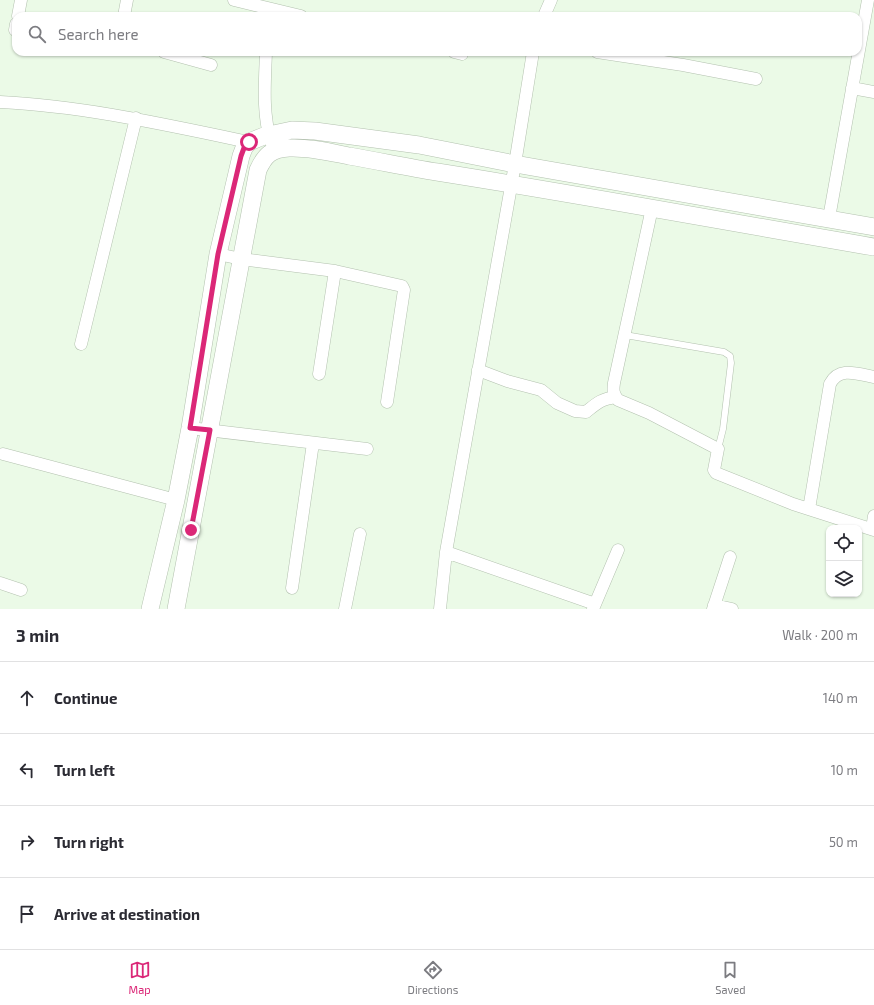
<!DOCTYPE html>
<html lang="en">
<head>
<meta charset="utf-8">
<style>
  :root { --surface:#fff; --page:#f2f2f3; --text:#2b2b33; --muted:#7c7c81; --line:#e1e1e2; --accent:#db2777 }
  body { margin:0; font-family:"Exo 2",sans-serif; background:var(--page); color:var(--text) }
  .controls { position:absolute; right:12px; bottom:12px; display:grid; overflow:hidden; border-radius:8px; box-shadow:0 1px 3px #0004 }
  .controls button { width:36px; height:36px; display:grid; place-items:center; padding:0; border:0; border-bottom:1px solid var(--line); background:var(--surface); color:var(--text); font:20px sans-serif }
  .stop { position:absolute; width:12px; height:12px; margin:-9px; border:3px solid #db2777; border-radius:50%; background:#fff }
  .stop.end { background:#db2777; border-color:#fff; box-shadow:0 1px 4px #0008 }
  .list { margin:0; padding:0; list-style:none }
  h2 { display:flex; justify-content:space-between; align-items:center; height:52px; margin:0; padding:0 16px; font-size:17px }
  h2 small { font-size:13px; font-weight:400; color:var(--muted) }
  .list li { display:grid; grid-template-columns:26px 1fr auto; gap:12px; align-items:center; box-sizing:border-box; height:72px; padding:0 16px; border-top:1px solid var(--line) }
  .list b { display:block; font-size:15px; white-space:nowrap }
  .list em { font-size:13px; font-style:normal; color:var(--muted) }
  .icon { flex:none; width:22px; height:22px; fill:none; stroke:currentColor; stroke-width:2; stroke-linecap:round; stroke-linejoin:round }
  .map { position:relative; flex:none; width:874px; height:609px; overflow:hidden }
  .search { position:absolute; background:var(--surface); box-shadow:0 1px 3px #0004; left:12px; right:12px; top:12px; height:44px; display:flex; align-items:center; gap:10px; box-sizing:border-box; padding:0 14px; border-radius:12px; color:var(--muted); font-size:15px }
  .sheet { height:340px; background:var(--surface) }
  nav { display:flex; justify-content:space-around; align-items:center; box-sizing:border-box; height:56px; border-top:1px solid var(--line); background:var(--surface); font-size:11px; color:var(--muted) }
  nav a { display:grid; justify-items:center; gap:2px }
  nav .on { color:var(--accent) }
  .map>svg:first-child { display:block }
  .lines { fill:none; stroke-linecap:round; stroke-linejoin:round }
  .lane-casing { stroke:#b3c1af; stroke-width:7 }
  .street-casing { stroke:#b3c1af; stroke-width:13 }
  .secondary-casing { stroke:#b3c1af; stroke-width:18 }
  .lane { stroke:#fff; stroke-width:6 }
  .street { stroke:#fff; stroke-width:12 }
  .secondary { stroke:#fff; stroke-width:17 }
  .route { stroke:#db2777; stroke-width:5 }
</style>
</head>
<body>
<div class="map">
<svg width="874" height="609" viewBox="0 0 874 609">
  <rect width="100%" height="100%" fill="#ebfae7"/>
  <g class="lines">
    <defs>
      <path id="lane" d="M 625,335 L 724,352 L 730,356 L 731,363 L 723,429 L 718,449"/>
      <path id="street" d="M 234,0 L 301,16
        M 18,16 L 21,0
        M 124,16 L 127,0
        M 544,16 L 551,0
        M 15,30 L 16,24
        M 164,52 L 211,65
        M 266,52 C 265,82 262,112 271,142
        M 454,52 L 462,54
        M 597,52 L 683,65 L 756,79
        M 852,88 L 874,92
        M 0,102 C 84,106 167,125 249,142
        M 652,208 L 614,383 C 613,390 613,394 618,400 L 649,413 L 718,449 L 714,470 L 716,473 L 793,504 L 874,530
        M 829,218 L 868,0
        M 218,254 L 241,259 L 335,271 L 402,286 L 404,290 L 387,402
        M 81,344 L 136,118
        M 478,370 L 507,381 L 541,390 L 557,403 L 575,411 L 586,412 C 597,403 601,399 616,397
        M 319,374 L 335,271
        M 190,428 L 367,449
        M 3,454 L 176,500
        M 809,509 L 830,384 C 839,366 858,374 874,377
        M 872,529 L 874,516
        M 446,552 L 595,604
        M 0,583 L 21,590
        M 292,588 L 313,443
        M 714,605 L 732,609
        M 345,609 L 360,534
        M 440,609 L 446,552 L 515,164 L 533,52
        M 593,609 L 618,550
        M 713,609 L 730,557"/>
      <path id="secondary" d="M 150,609 L 176,500 L 190,428 L 218,254 L 241,156 L 244,148 L 249,142 L 264,136 L 292,130 L 315,131 L 419,145 L 515,164 L 874,227
        M 176,609 L 258,170 C 265,155 271,149 289,148 C 309,147 329,152 349,156 C 378,161 407,167 437,172 C 583,195 728,222 874,247"/>
    </defs>
    <use href="#lane" class="lane-casing"/>
    <use href="#street" class="street-casing"/>
    <use href="#secondary" class="secondary-casing"/>
    <use href="#lane" class="lane"/>
    <use href="#street" class="street"/>
    <use href="#secondary" class="secondary"/>
  </g>
  <g class="lines">
    <path class="route" d="M 191,530 L 210,430 L 190,428 L 218,254 L 241,156 L 244,148 L 249,142"/>
  </g>
</svg>
<div class="controls">
<button><svg class="icon" aria-label="locate" viewBox="0 0 24 24"><circle cx="12" cy="12" r="6"/><path d="M12 2v4M12 18v4M2 12h4M18 12h4"/></svg></button>
<button><svg class="icon" aria-label="layers" viewBox="0 0 24 24"><path d="M12 4l9 5-9 5-9-5zM3 14l9 5 9-5"/></svg></button>
</div>
<div class="stop" style="left:249px;top:142px"></div>
<div class="stop end" style="left:191px;top:530px"></div>
<div class="search"><svg class="icon" aria-label="search" viewBox="0 0 24 24"><circle cx="10" cy="10" r="6"/><path d="M15 15l6 6"/></svg>Search here</div>
</div>
<section class="sheet">
<h2>3 min<small>Walk · 200 m</small></h2>
<ul class="list">
<li><svg class="icon" aria-label="ahead" viewBox="0 0 24 24"><path d="M12 20V5M6 11l6-6 6 6"/></svg><div><b>Continue</b></div><em>140 m</em></li>
<li><svg class="icon" aria-label="left" viewBox="0 0 24 24"><path d="M17 20v-9H6M10 6l-5 5 5 5"/></svg><div><b>Turn left</b></div><em>10 m</em></li>
<li><svg class="icon" aria-label="right" viewBox="0 0 24 24"><path d="M7 20v-9h11M14 6l5 5-5 5"/></svg><div><b>Turn right</b></div><em>50 m</em></li>
<li><svg class="icon" aria-label="arrive" viewBox="0 0 24 24"><path d="M6 21V4h12l-3 4 3 4H6"/></svg><div><b>Arrive at destination</b></div></li>
</ul>
</section>
<nav>
<a class="on"><svg class="icon" aria-label="map" viewBox="0 0 24 24"><path d="M3 6l6-2 6 2 6-2v14l-6 2-6-2-6 2zM9 4v14M15 6v14"/></svg>Map</a>
<a><svg class="icon" aria-label="directions" viewBox="0 0 24 24"><path d="M12 3l9 9-9 9-9-9zM9 14v-3h6M13 9l2 2-2 2"/></svg>Directions</a>
<a><svg class="icon" aria-label="saved" viewBox="0 0 24 24"><path d="M7 4h10v16l-5-4-5 4z"/></svg>Saved</a>
</nav>
</body>
</html>
